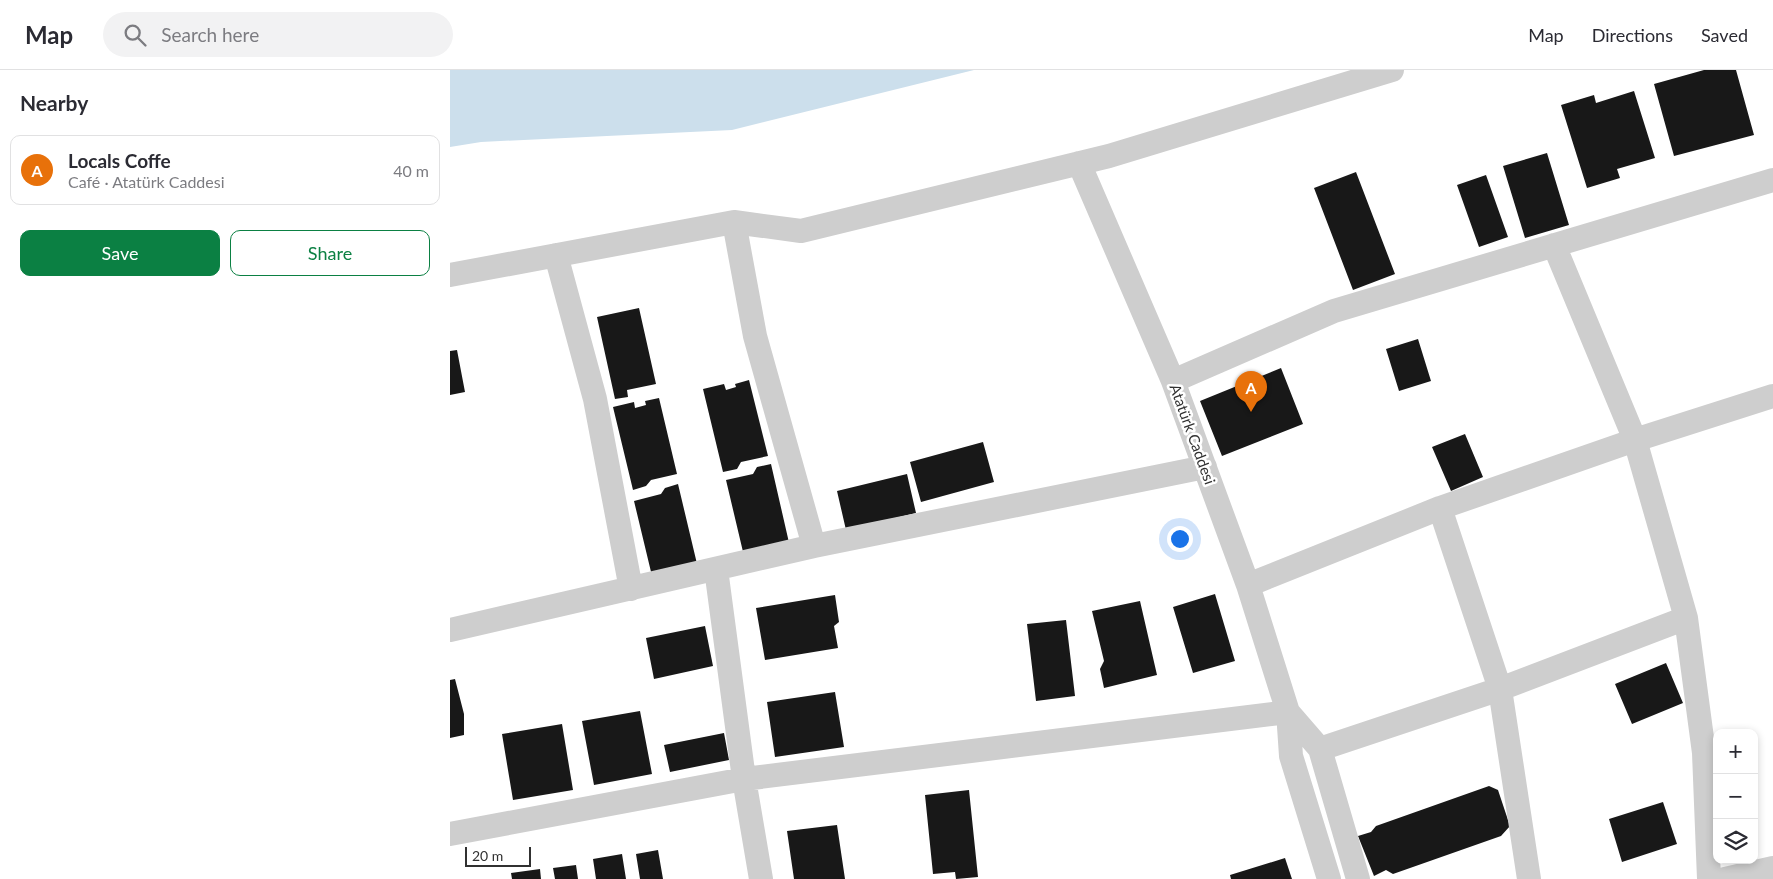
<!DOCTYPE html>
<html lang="en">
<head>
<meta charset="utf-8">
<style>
  :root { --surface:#fff; --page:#f2f2f3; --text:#2b2b33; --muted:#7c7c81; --line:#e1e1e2; --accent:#0b8043 }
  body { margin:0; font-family:Lato,sans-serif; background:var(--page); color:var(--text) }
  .controls { position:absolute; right:15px; bottom:15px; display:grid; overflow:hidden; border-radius:10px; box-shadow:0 2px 8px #0003 }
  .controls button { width:45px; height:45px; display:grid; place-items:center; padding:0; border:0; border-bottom:1px solid var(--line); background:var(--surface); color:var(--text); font:25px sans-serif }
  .scale { position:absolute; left:15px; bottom:12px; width:66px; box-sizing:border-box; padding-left:5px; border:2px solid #313131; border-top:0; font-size:14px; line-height:18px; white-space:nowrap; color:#313131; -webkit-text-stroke:4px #fff; paint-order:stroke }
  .you { position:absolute; left:729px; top:468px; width:18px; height:18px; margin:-12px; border:4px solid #fff; border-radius:50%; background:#1a73e8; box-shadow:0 0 0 8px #1a73e833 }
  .badge { display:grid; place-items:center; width:32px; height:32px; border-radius:50%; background:var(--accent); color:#fff; font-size:16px; font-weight:700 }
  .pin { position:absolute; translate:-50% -41px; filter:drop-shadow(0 1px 2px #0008) }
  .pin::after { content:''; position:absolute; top:26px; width:18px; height:15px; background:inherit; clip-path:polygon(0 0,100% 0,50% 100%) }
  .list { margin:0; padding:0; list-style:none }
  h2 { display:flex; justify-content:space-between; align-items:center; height:65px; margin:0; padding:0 20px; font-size:21px }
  h2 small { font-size:16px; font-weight:400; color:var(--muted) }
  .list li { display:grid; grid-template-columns:32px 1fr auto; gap:15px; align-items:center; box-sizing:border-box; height:70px; margin:0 10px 10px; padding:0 10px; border:1px solid var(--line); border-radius:10px }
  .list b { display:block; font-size:19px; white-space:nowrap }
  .list p { margin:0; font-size:16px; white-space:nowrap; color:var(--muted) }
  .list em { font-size:16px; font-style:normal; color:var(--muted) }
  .actions { display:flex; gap:10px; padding:15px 20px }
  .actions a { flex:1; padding:11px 0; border:1px solid var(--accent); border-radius:10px; text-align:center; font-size:18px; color:var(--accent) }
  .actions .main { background:var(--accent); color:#fff }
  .icon { flex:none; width:28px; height:28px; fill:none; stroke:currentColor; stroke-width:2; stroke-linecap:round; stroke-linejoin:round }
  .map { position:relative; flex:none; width:1323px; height:809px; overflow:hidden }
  header { display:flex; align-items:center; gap:30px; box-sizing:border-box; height:70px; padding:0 25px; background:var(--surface); border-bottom:1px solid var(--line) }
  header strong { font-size:24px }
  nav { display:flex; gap:28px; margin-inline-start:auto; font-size:18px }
  .search { width:350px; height:45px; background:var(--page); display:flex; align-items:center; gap:12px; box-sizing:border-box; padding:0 18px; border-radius:28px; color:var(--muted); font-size:19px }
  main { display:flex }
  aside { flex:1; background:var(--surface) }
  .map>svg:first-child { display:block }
  .water { fill:#ccdfec }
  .building { fill:#181818 }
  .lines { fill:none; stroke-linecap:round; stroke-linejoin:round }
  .minor { stroke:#cecece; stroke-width:24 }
  .labels { text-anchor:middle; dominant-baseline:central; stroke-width:5; stroke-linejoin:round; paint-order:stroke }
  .street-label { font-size:15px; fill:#313131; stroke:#fff }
</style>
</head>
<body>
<header>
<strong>Map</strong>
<div class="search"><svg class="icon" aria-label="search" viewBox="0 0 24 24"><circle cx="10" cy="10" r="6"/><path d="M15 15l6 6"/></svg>Search here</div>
<nav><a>Map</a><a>Directions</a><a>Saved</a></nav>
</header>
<main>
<aside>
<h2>Nearby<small></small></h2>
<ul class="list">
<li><span class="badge" style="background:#e8710a">A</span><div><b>Locals Coffe</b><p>Café · Atatürk Caddesi</p></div><em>40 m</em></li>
</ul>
<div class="actions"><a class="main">Save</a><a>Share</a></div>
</aside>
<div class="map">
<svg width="1323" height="809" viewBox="0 0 1323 809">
  <rect width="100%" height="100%" fill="#fff"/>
  <path class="water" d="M 0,0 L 524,0 L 282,60 L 31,72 L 0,77 Z"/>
  <path class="building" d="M 1254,0 L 1286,0 L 1304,65 L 1224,86 L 1204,14 Z
    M 1184,21 L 1205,88 L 1167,99 L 1170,108 L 1137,118 L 1111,35 L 1144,25 L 1146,33 Z
    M 1097,83 L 1119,155 L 1075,168 L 1053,96 Z
    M 906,102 L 945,204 L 903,220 L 864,118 Z
    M 1036,105 L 1058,167 L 1029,177 L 1007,115 Z
    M 189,238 L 206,314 L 177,320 L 178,327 L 165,329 L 147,247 Z
    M 968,269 L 981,311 L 949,321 L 936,279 Z
    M 7,280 L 15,322 L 0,325 L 0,281 Z
    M 831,298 L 853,354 L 772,386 L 750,331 Z
    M 299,310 L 318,386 L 291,392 L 287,399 L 273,402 L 253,319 L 274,314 L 276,320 L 286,317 L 285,314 Z
    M 209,328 L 227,404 L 201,410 L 196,416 L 183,420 L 163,337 L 184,332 L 185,338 L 196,335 L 195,331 Z
    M 1015,364 L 1033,407 L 1001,421 L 982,377 Z
    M 533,372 L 544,412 L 471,432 L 460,392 Z
    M 321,394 L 340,477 L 294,486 L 276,410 L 303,404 L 307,397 Z
    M 457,404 L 466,443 L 396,460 L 387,421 Z
    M 228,414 L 248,498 L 202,506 L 184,431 L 211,424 L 215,418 Z
    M 765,524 L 785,591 L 743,603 L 723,537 Z
    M 385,525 L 389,552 L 384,556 L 388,578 L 315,590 L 306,538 Z
    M 690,531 L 707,605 L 654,618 L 650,599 L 654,591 L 642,541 Z
    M 616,550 L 625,626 L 586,631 L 577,554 Z
    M 255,556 L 263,596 L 204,609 L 196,568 Z
    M 1216,593 L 1233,633 L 1182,654 L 1165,614 Z
    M 5,609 L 14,644 L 14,665 L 0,668 L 0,610 Z
    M 385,622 L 394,677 L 325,687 L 317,632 Z
    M 190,641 L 202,704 L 144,715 L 132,651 Z
    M 112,654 L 123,720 L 63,730 L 52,664 Z
    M 274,663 L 279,690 L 220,702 L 214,675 Z
    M 1039,716 L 1048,720 L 1060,756 L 1051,766 L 943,804 L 936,800 L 924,806 L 908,766 L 921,762 L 926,756 Z
    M 519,720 L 528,807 L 506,809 L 505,802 L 483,804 L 475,725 Z
    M 1213,732 L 1227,774 L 1172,792 L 1159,749 Z
    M 387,755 L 395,809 L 344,809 L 337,761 Z
    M 208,780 L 213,809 L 190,809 L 186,784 Z
    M 172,784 L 176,809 L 146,809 L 143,789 Z
    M 835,788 L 842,809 L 781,809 L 780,805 Z
    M 126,795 L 128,809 L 105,809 L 103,798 Z
    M 90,799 L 91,809 L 62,809 L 61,803 Z"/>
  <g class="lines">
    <path class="minor" d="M 629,93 L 723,311 L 798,515 L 838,642 L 841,686 L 879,809
      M 284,152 L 305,266 L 364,476
      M 1104,175 L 1185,370 L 1236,548 L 1254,683 L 1259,809
      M 106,185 L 145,329 L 181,519
      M 0,205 L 284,152 L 351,161 L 659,86 L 942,0
      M 723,311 L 884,241 L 1323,110
      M 990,438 L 1050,619 L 1079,809
      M 266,499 L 294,709 L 311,809
      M 798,515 L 990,438 L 1185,370 L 1323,326
      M 0,560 L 364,476 L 755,397
      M 838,642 L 870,679 L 908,809
      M 870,679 L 1050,619 L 1236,548
      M 0,764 L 294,709 L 838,642
      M 1275,809 L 1323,798"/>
  </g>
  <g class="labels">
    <g class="street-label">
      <text transform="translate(743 364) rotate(70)">Atatürk Caddesi</text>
    </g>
  </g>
</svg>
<div class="controls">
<button>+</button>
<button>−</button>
<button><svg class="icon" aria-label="layers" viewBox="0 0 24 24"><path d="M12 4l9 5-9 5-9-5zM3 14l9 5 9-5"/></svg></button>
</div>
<div class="scale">20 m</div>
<div class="you"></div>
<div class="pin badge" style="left:801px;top:342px;background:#e8710a">A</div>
</div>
</main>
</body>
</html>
